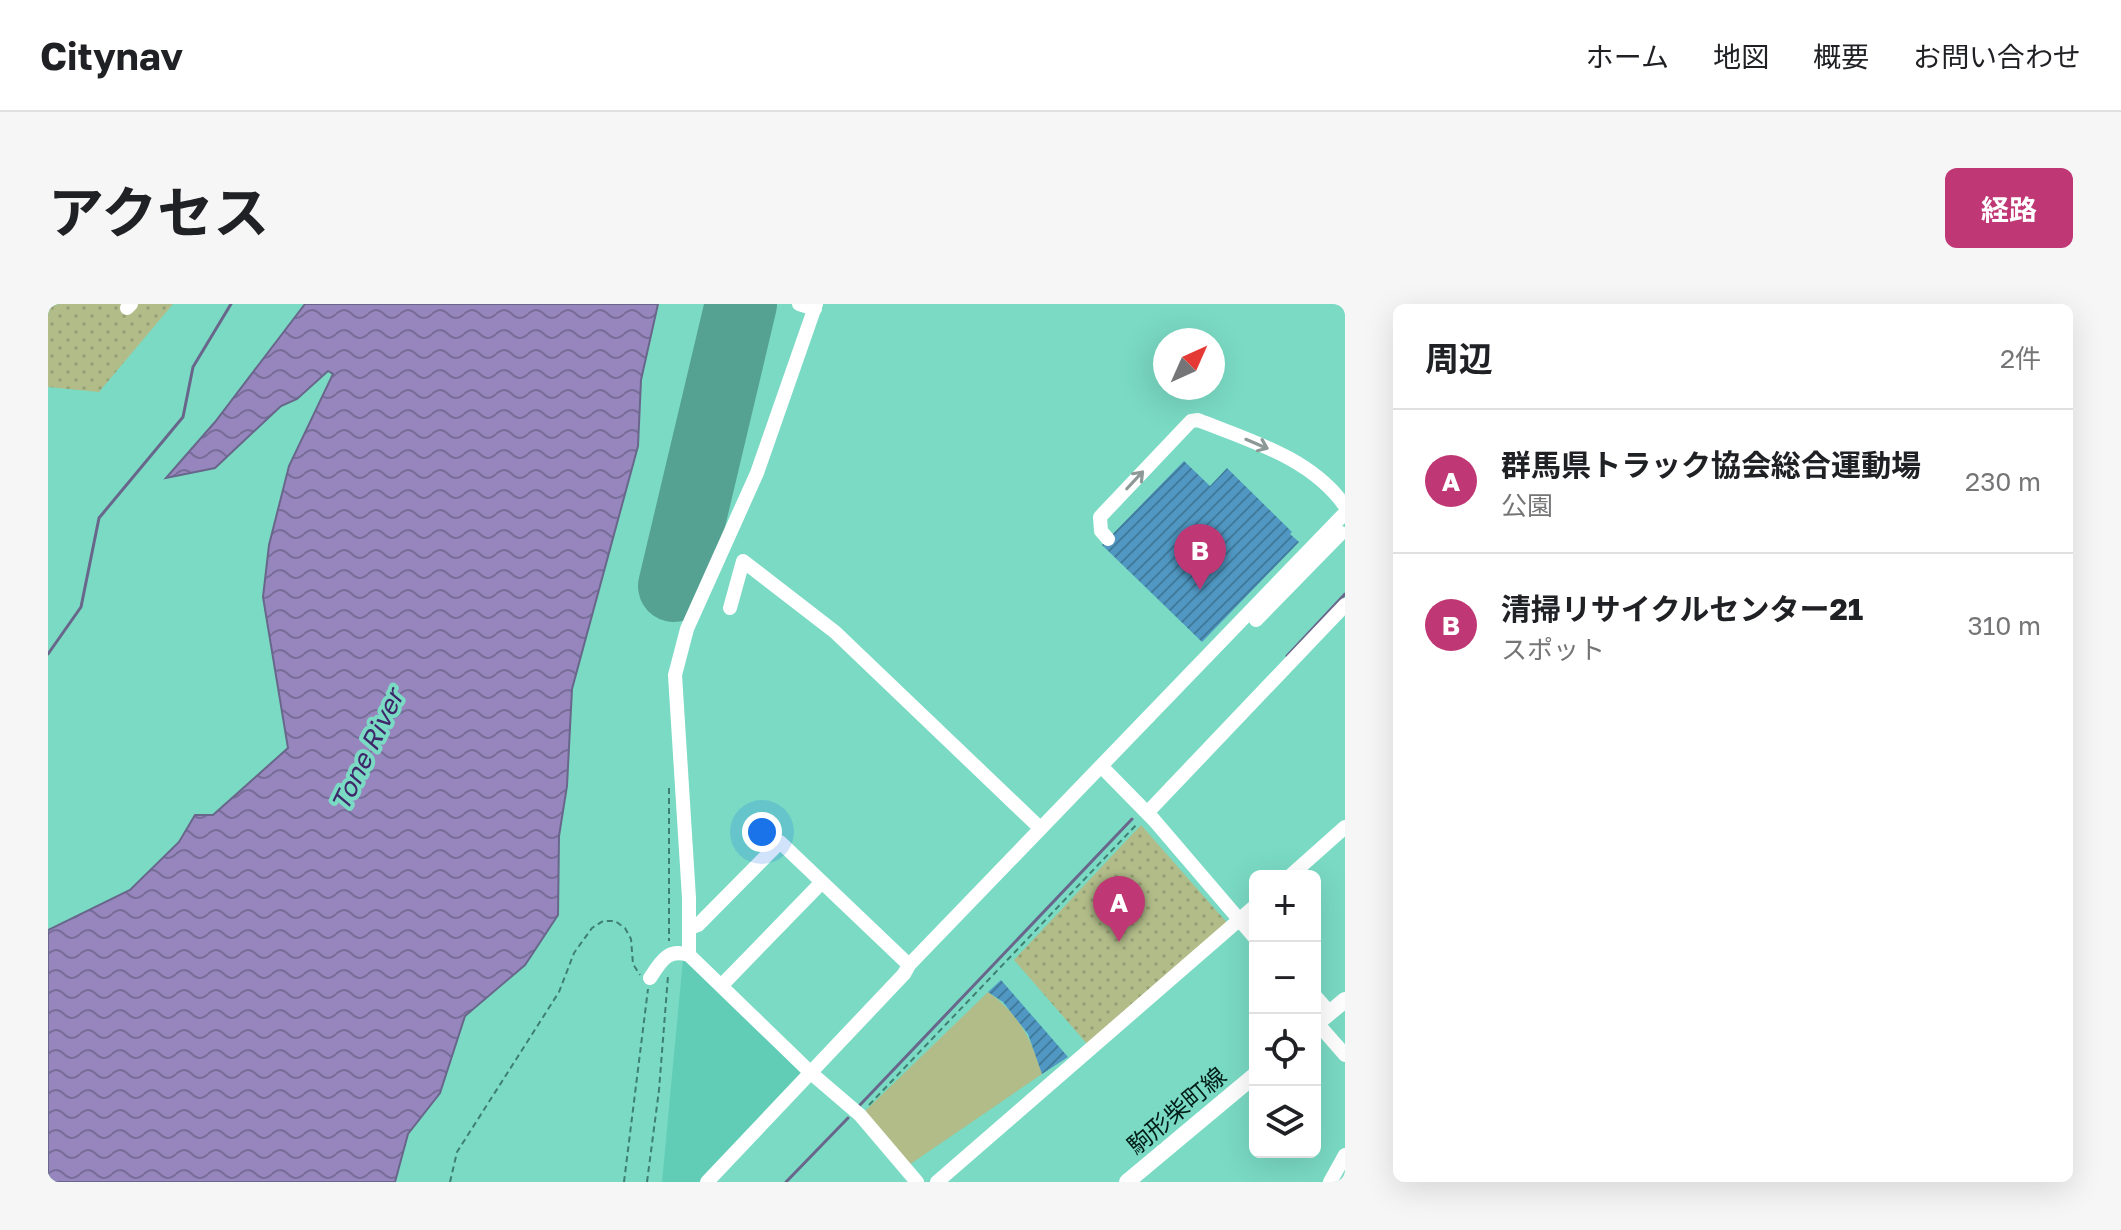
<!DOCTYPE html>
<html lang="ja">
<head>
<meta charset="utf-8">
<style>
  :root { --surface:#fff; --page:#f6f6f6; --text:#202124; --muted:#757577; --line:#e0e0e0; --accent:#bf3774 }
  body { margin:0; font-family:"Golos Text","Noto Sans JP",sans-serif; background:var(--page); color:var(--text) }
  .controls { position:absolute; right:24px; bottom:24px; display:grid; overflow:hidden; border-radius:12px; box-shadow:0 8px 32px #0002 }
  .controls button { width:72px; height:72px; display:grid; place-items:center; padding:0; border:0; border-bottom:2px solid var(--line); background:var(--surface); color:var(--text); font:40px sans-serif }
  .compass { position:absolute; left:1105px; top:24px; width:72px; height:72px; border-radius:50%; background:var(--surface); box-shadow:0 8px 32px #0002; rotate:45deg }
  .you { position:absolute; left:714px; top:528px; width:28px; height:28px; margin:-20px; border:6px solid #fff; border-radius:50%; background:#1a73e8; box-shadow:0 0 0 12px #1a73e833 }
  .badge { display:grid; place-items:center; width:52px; height:52px; border-radius:50%; background:var(--accent); color:#fff; font-size:26px; font-weight:700 }
  .pin { position:absolute; translate:-50% -66px; filter:drop-shadow(0 2px 4px #0008) }
  .pin::after { content:''; position:absolute; top:42px; width:28px; height:24px; background:inherit; clip-path:polygon(0 0,100% 0,50% 100%) }
  .list { margin:0; padding:0; list-style:none }
  h2 { display:flex; justify-content:space-between; align-items:center; height:104px; margin:0; padding:0 32px; font-size:34px }
  h2 small { font-size:26px; font-weight:400; color:var(--muted) }
  .list li { display:grid; grid-template-columns:52px 1fr auto; gap:24px; align-items:center; box-sizing:border-box; height:144px; padding:0 32px; border-top:2px solid var(--line) }
  .list b { display:block; font-size:30px; white-space:nowrap }
  .list p { margin:0; font-size:26px; white-space:nowrap; color:var(--muted) }
  .list em { font-size:26px; font-style:normal; color:var(--muted) }
  .icon { flex:none; width:44px; height:44px; fill:none; stroke:currentColor; stroke-width:2; stroke-linecap:round; stroke-linejoin:round }
  .map { position:relative; flex:none; width:1297px; height:878px; overflow:hidden; border-radius:12px }
  header { display:flex; align-items:center; gap:48px; box-sizing:border-box; height:112px; padding:0 40px; background:var(--surface); border-bottom:2px solid var(--line) }
  header strong { font-size:38px }
  nav { display:flex; gap:44px; margin-inline-start:auto; font-size:28px }
  .intro { display:flex; align-items:center; justify-content:space-between; box-sizing:border-box; height:192px; padding:0 48px }
  h1 { margin:0; font-size:56px }
  .button { padding:20px 36px; border-radius:12px; background:var(--accent); color:#fff; font-size:28px; font-weight:700 }
  main { display:flex; gap:48px; padding:0 48px }
  aside { flex:1; background:var(--surface); border-radius:12px; box-shadow:0 8px 32px #0002 }
  .map>svg:first-child { display:block }
  .built { fill:#62cdb7 }
  .grass { fill:#b1bc89 }
  .park { fill:url(#park-dots) }
  .water { fill:url(#water-waves); stroke:#69668b; stroke-width:2 }
  .lines { fill:none; stroke-linecap:round; stroke-linejoin:round }
  .stream { stroke:#69668b; stroke-width:3 }
  .runway { stroke:#56a292; stroke-width:72 }
  .building { fill:url(#building-hatch) }
  .path { stroke:#3f7f71; stroke-width:2; stroke-dasharray:6 4; stroke-linecap:butt }
  .minor { stroke:#fff; stroke-width:14 }
  .major { stroke:#fff; stroke-width:16 }
  .oneway { stroke:#8c9997 }
  .labels { text-anchor:middle; dominant-baseline:central; stroke-width:8; stroke-linejoin:round; paint-order:stroke }
  .street-label { font-size:24px; fill:#001d17; stroke:#7adac4 }
  .water-label { font-size:26px; font-style:italic; fill:#3f2669; stroke:#7adac4 }
</style>
</head>
<body>
<header>
<strong>Citynav</strong>
<nav><a>ホーム</a><a>地図</a><a>概要</a><a>お問い合わせ</a></nav>
</header>
<div class="intro"><h1>アクセス</h1><a class="button">経路</a></div>
<main>
<div class="map">
<svg width="1297" height="878" viewBox="0 0 1297 878">
  <defs>
    <pattern id="park-dots" width="8" height="8" patternUnits="userSpaceOnUse" patternTransform="scale(2)"><rect width="8" height="8" fill="#b1bc89"/><path d="M2 2h.1M6 6h.1" fill="none" stroke="#96a176" stroke-width="1.8" stroke-linecap="round"/></pattern>
    <pattern id="water-waves" width="16" height="10" patternUnits="userSpaceOnUse" patternTransform="scale(2)"><rect width="16" height="10" fill="#9686bd"/><path d="M0 5q4-4 8 0t8 0" fill="none" stroke="#786d99"/></pattern>
    <pattern id="building-hatch" width="6" height="6" patternUnits="userSpaceOnUse" patternTransform="scale(2)"><rect width="6" height="6" fill="#5098c3"/><path d="M-1 1l2-2M0 6l6-6M5 7l2-2" fill="none" stroke="#407b9d"/></pattern>
  </defs>
  <rect width="100%" height="100%" fill="#7adac4"/>
  <path class="built" d="M 635,655 L 754,768 L 754,772 L 652,878 L 614,878 Z"/>
  <path class="grass" d="M 940,688 C 970,709 984,735 994,770 L 861,861 L 817,807 Z"/>
  <path class="park" d="M 0,0 L 125,0 L 51,88 L 0,83 Z
    M 1093,521 L 1181,621 L 1040,741 L 966,656 Z"/>
  <path class="water" d="M 257,0 L 610,0 L 593,76 L 590,142 L 524,385 L 519,482 L 511,532 L 510,611 L 477,661 L 417,712 L 392,789 L 360,830 L 347,878 L 0,878 L 0,626 L 82,586 L 131,538 L 147,511 L 165,511 L 240,444 L 215,293 L 221,241 L 241,162 L 285,70 L 280,67 L 249,95 L 233,102 L 167,164 L 118,174 L 167,118 Z"/>
  <g class="lines">
    <path class="stream" d="M 0,350 L 33,303 L 51,214 L 135,113 L 145,63 L 183,0
      M 1239,352 L 1297,290
      M 811,802 L 1084,515
      M 738,878 L 800,814"/>
    <path class="runway" d="M 626,282 L 693,0"/>
  </g>
  <path class="building" d="M 1136,157 L 1162,182 L 1179,164 L 1244,228 L 1242,230 L 1251,238 L 1154,338 L 1054,241 Z
    M 953,676 L 1020,753 L 994,770 L 980,730 L 955,698 L 940,688 Z"/>
  <g class="lines">
    <path class="path" d="M 621,484 L 621,637
      M 821,801 L 1090,519
      M 402,878 L 409,848 L 511,688 L 526,649 L 544,624 L 555,617 L 567,617 L 577,624 L 583,635 L 585,660 L 592,671
      M 576,878 L 600,685
      M 599,878 L 611,786 L 620,672"/>
    <path class="minor" d="M 751,0 L 767,5
      M 79,4 L 83,0
      M 1060,235 L 1053,227 L 1052,213 L 1143,117 L 1150,116 C 1203,137 1263,154 1297,202
      M 682,304 L 695,257 L 787,328 L 992,524
      M 1208,316 L 1293,229
      M 1054,463 L 1106,516 L 1207,634
      M 1099,509 L 1297,301
      M 1242,572 L 1297,523
      M 642,624 L 650,621 L 732,538 L 861,661
      M 641,651 L 641,594 L 627,371 L 639,325 L 709,169 L 768,0
      M 602,674 C 613,657 620,644 641,651 L 763,769 L 812,811 L 869,878
      M 673,682 L 773,579
      M 1267,692 L 1282,709
      M 1269,719 L 1297,751
      M 659,878 L 856,670 L 861,661 L 1295,211
      M 889,878 L 1207,602
      M 1282,878 L 1297,851"/>
    <path class="major" d="M 1267,721 L 1297,696
      M 1079,878 L 1207,771"/>
  </g>
  <defs><path id="oneway-shaft" d="M-6 0H5M1.5-3L5.5 0L1.5 3" fill="none" stroke-width="1.6" stroke-linecap="round" stroke-linejoin="round" transform="scale(2)"/></defs>
  <g class="oneway">
    <use href="#oneway-shaft" transform="translate(1209 140) rotate(23)"/>
    <use href="#oneway-shaft" transform="translate(1087 176) rotate(-47)"/>
  </g>
  <g class="labels">
    <g class="street-label">
      <text transform="translate(1128 806) rotate(-40)">駒形柴町線</text>
    </g>
    <g class="water-label">
      <text transform="translate(319 446) rotate(-64)">Tone River</text>
    </g>
  </g>
</svg>
<div class="controls">
<button>+</button>
<button>−</button>
<button><svg class="icon" aria-label="locate" viewBox="0 0 24 24"><circle cx="12" cy="12" r="6"/><path d="M12 2v4M12 18v4M2 12h4M18 12h4"/></svg></button>
<button><svg class="icon" aria-label="layers" viewBox="0 0 24 24"><path d="M12 4l9 5-9 5-9-5zM3 14l9 5 9-5"/></svg></button>
</div>
<svg class="compass" viewBox="-18 -18 36 36"><path d="M0-13l5 13h-10z" fill="#e53935"/><path d="M0 13l5-13h-10z" fill="#757577"/></svg>
<div class="you"></div>
<div class="pin badge" style="left:1071px;top:638px">A</div>
<div class="pin badge" style="left:1152px;top:286px">B</div>
</div>
<aside>
<h2>周辺<small>2件</small></h2>
<ul class="list">
<li><span class="badge">A</span><div><b>群馬県トラック協会総合運動場</b><p>公園</p></div><em>230 m</em></li>
<li><span class="badge">B</span><div><b>清掃リサイクルセンター21</b><p>スポット</p></div><em>310 m</em></li>
</ul>
</aside>
</main>
</body>
</html>
